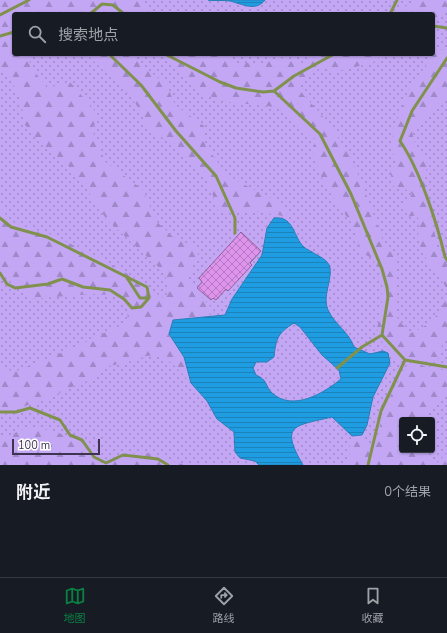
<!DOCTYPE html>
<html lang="zh">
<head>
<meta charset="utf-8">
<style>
  :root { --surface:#171b24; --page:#242831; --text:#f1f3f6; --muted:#9ea1a6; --line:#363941; --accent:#0b8043 }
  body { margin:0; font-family:"Nunito Sans","Noto Sans SC",sans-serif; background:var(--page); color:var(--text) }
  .controls { position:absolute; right:12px; bottom:12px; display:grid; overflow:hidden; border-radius:4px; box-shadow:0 1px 3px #0004 }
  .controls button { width:36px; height:36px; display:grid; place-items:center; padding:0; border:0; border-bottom:1px solid var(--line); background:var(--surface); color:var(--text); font:20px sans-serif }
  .scale { position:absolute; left:12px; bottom:10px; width:88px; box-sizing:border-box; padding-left:4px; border:2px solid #3e3450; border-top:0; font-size:11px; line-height:14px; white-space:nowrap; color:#3e3450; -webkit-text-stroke:3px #fff; paint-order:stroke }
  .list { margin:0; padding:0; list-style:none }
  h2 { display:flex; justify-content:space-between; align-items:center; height:52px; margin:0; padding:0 16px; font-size:17px }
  h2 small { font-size:13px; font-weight:400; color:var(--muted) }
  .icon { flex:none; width:22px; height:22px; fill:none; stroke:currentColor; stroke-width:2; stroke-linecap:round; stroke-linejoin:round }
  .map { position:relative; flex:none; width:447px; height:465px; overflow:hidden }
  .search { position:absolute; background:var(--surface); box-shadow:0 1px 3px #0004; left:12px; right:12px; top:12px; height:44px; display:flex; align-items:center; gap:10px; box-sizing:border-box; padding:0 14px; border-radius:4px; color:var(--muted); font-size:15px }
  .sheet { height:112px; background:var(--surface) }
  nav { display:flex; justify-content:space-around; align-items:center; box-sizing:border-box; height:56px; border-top:1px solid var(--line); background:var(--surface); font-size:11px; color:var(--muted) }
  nav a { display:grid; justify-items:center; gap:2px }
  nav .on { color:var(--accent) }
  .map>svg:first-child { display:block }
  .green { fill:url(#green-dots); fill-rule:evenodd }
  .forest { fill:url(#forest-firs) }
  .water { fill:url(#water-rules); stroke:#287eb7; fill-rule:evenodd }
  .building { fill:url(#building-cross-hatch); stroke:#8f6198 }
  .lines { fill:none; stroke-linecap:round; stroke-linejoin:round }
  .service { stroke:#80914e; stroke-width:3 }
</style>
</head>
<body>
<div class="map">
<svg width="447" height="465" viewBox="0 0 447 465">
  <defs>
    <pattern id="green-dots" width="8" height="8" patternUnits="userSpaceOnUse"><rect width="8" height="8" fill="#c3a7f4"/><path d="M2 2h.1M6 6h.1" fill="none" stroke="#a089c8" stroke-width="1.8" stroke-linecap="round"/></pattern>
    <pattern id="forest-firs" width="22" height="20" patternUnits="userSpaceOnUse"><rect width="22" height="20" fill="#c3a7f4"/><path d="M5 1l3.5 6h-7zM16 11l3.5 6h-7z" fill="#a089c8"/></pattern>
    <pattern id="water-rules" width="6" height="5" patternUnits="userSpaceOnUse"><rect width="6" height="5" fill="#1f9de3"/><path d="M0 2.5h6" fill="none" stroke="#1d81ba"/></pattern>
    <pattern id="building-cross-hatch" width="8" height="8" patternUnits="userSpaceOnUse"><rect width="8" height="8" fill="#de94ed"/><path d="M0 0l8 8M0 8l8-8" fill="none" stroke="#b57ac2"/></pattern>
  </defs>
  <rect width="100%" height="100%" fill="#e5dcf8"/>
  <path class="green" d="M 0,0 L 447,0 L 447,465 L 0,465 ZM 14,14 L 433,14 L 433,54 L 14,54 ZM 402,420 L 432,420 L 432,450 L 402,450 Z"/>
  <path class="forest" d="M 0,0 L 144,0 L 150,14 L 14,14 L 14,54 L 31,54 C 25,65 42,80 48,88 L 70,82 L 100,117 L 91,129 L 100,146 L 104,161 L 143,190 L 156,221 L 173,237 L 200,249 L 187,280 L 215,312 L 202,316 L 173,320 L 169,334 L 184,357 L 191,383 L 172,363 L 157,355 L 146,356 L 125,363 L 102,367 L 95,378 L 76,385 L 47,399 L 0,414 L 0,367 L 14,372 L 73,348 L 127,322 L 128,309 L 115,295 L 92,294 L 29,299 L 0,272 L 0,203 C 1,208 5,215 9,219 C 19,228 37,229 49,234 C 90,252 129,272 164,299 L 169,291 L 165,273 L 107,220 L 82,182 L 66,163 L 40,143 L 25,125 L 20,96 L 0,64 Z
    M 419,0 L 447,0 L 447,12 L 433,20 L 433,14 L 390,14 Z
    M 447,46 L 447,98 L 425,116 L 412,132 L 415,144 L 427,159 L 425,179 L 438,252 L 447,264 L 447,289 C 436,268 410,249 421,222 L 416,215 L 408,217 L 404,207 L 412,194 L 408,190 L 394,187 L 389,168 L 396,163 L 392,148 L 393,131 L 411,86 L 433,56 Z
    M 87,54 L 132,54 L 138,62 L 167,85 L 175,105 L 204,126 L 205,145 L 222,168 L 235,180 L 285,205 L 287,217 C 262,211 244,210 218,211 C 215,202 212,191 207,182 C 197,165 165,135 147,130 C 141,96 108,78 87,54 Z
    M 158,54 L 224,54 L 232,63 L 263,63 L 280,58 L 304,63 L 320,54 L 385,54 L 372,63 L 333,72 L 321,67 L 301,81 L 299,90 L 320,113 L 348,152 L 363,186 L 383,241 L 395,257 L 397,281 L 395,309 L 398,320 L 411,333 C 433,323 438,317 447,295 L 447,336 L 441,340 L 442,347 L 437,362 L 398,360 L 382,342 L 377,328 L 382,306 L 381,275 L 372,258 L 362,253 L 357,240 L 356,229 L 333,198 L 321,176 L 313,153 L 315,139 L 276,107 L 228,102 L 197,92 L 179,70 Z
    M 408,363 L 447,371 L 447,394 L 422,420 L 402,420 L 402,450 L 422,450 L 435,465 L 447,453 L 447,465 L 349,465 L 350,441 L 352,436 L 362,435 L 370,444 L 378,436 L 383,410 Z
    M 25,428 C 42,428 62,431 77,442 C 86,449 91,458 102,465 L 0,465 L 0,440 Z
    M 150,453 L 185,465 L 105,465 L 128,454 Z"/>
  <path class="water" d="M 208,0 L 265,0 C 256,12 242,4 230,1 C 223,0 214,1 208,0 Z
    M 274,218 C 293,216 293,234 302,245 C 304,248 309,250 312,252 C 318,256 329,260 330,268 C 332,281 322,297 328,310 C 335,325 349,332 354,347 L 370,354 L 383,351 L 388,353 L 390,363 L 373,397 L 367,425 L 362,435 L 352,436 L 332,417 C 295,426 279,424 303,465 L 259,465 L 255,461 L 240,458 L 235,452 L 234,432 L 217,419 L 207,401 L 191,383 L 184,357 L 169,334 L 173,320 L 225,315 L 232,299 L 262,255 L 267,228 ZM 294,323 L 300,327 L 322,355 L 339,370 L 341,379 C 324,393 293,412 272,393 C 265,386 268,380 256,375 L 253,368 L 256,362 L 267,362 L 274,357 C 276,338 278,333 294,323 Z"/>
  <path class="building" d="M 241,232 L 261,251 L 250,263 L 252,265 L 228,291 L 226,289 L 216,300 L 213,298 L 211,300 L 197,288 L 202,282 L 199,278 Z"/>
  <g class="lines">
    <path class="service" d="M 90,14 L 102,4 L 113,5 L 124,14
      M 390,14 L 397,0
      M 0,15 L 29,0
      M 433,26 L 447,28
      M 0,36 L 14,32
      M 109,54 L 141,85 L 176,131 L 216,176 L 235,218 L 235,233
      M 165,54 L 220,82 L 236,88 L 263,92 L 274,91 L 294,76 L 334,54
      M 447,58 L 412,111 L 400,141 C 420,170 437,223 445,257 L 447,260
      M 274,91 L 320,134 L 351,194 L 382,269 L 387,287 L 388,297 L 382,335 L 405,360 L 447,367
      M 0,218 L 11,227 L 47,237 L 147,287 L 149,298 L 140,298 L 127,278
      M 0,273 L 7,284 L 15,288 L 48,284 L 62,279 L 83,287 L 110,290 L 124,299 L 132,308 L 141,307 L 149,298
      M 337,368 L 362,347 L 382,335
      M 0,412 L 16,412 L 30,408 L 60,420 L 70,435 L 82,440 L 94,457 L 106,463 L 123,455 L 158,459 L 168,465
      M 368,465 L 381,411 L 405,360"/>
  </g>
</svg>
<div class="controls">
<button><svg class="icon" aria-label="locate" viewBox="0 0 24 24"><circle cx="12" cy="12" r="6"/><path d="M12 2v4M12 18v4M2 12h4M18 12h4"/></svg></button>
</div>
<div class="scale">100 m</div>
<div class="search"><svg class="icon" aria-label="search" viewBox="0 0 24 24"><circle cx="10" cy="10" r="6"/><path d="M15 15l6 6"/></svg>搜索地点</div>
</div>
<section class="sheet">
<h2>附近<small>0个结果</small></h2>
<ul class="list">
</ul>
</section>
<nav>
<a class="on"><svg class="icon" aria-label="map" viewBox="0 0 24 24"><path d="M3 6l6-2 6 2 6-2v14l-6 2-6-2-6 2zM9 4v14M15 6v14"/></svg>地图</a>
<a><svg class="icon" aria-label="directions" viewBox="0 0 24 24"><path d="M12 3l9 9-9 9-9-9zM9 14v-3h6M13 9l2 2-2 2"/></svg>路线</a>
<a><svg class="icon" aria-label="saved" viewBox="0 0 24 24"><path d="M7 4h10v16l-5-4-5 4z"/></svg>收藏</a>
</nav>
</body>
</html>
